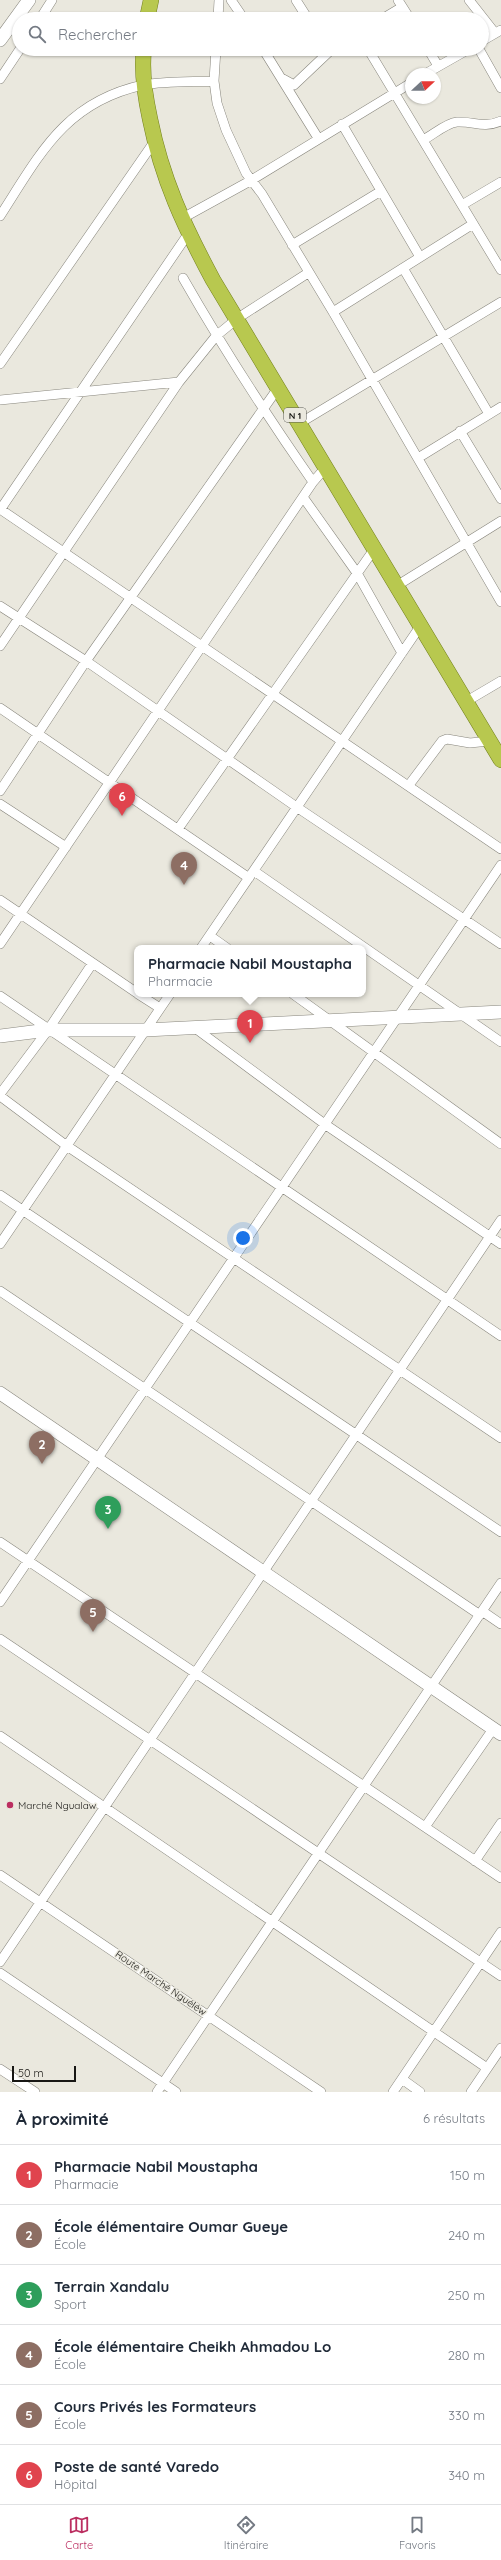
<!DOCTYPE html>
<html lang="fr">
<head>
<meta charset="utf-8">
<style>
  :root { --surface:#fff; --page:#f6f6f7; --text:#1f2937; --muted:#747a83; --line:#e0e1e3; --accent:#bb2e60 }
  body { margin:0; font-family:Quicksand,sans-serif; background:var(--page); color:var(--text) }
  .compass { position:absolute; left:405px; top:68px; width:36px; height:36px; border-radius:50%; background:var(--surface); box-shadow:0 1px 3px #0004; rotate:68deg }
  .scale { position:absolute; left:12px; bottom:10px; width:64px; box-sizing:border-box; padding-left:4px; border:2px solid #181714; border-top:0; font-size:11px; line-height:14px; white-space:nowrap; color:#181714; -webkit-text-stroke:3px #eae8de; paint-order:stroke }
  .you { position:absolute; left:243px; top:1238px; width:14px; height:14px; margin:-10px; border:3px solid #fff; border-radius:50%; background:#1a73e8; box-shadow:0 0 0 6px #1a73e833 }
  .badge { display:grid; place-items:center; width:26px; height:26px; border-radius:50%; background:var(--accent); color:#fff; font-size:13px; font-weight:700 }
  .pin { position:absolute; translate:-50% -33px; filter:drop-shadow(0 1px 2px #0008) }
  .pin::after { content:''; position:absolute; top:21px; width:14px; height:12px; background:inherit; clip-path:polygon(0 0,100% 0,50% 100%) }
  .popup { position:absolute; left:134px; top:945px; width:232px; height:52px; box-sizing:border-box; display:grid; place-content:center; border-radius:8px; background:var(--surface); filter:drop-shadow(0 1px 3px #0005); font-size:13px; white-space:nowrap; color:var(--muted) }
  .popup b { font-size:15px; color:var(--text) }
  .popup::after { content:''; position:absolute; left:50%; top:100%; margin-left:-8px; border:8px solid transparent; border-top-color:var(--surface) }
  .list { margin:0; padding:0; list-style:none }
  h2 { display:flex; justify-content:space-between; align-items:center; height:52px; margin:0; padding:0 16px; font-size:17px }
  h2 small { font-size:13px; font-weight:400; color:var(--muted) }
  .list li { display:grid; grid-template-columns:26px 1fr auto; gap:12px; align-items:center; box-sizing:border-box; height:60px; padding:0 16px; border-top:1px solid var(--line) }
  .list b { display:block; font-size:15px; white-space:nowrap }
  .list p { margin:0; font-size:13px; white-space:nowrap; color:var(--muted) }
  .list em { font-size:13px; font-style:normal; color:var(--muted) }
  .icon { flex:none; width:22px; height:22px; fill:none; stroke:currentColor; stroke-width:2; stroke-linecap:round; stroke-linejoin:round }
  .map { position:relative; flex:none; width:501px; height:2092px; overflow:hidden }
  .search { position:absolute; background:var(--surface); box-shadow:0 1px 3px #0004; left:12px; right:12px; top:12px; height:44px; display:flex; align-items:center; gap:10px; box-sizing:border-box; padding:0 14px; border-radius:22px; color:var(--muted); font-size:15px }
  .sheet { height:412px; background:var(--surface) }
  nav { display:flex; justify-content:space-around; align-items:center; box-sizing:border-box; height:56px; border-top:1px solid var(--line); background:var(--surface); font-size:11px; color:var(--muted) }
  nav a { display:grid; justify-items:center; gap:2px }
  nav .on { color:var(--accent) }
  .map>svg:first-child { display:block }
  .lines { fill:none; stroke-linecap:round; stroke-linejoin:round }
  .minor-casing { stroke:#88867d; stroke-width:10 }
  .secondary-casing { stroke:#88867d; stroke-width:14 }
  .trunk-casing { stroke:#74811e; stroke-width:16 }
  .minor { stroke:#fff; stroke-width:9 }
  .secondary { stroke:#fff; stroke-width:13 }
  .trunk { stroke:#b8c84f; stroke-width:15 }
  .poi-dot { fill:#bb2e60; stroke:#eae8de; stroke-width:1.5 }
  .labels { text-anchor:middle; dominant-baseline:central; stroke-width:3; stroke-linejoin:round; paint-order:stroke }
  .shield { fill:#eae8de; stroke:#575651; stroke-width:1 }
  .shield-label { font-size:9px; font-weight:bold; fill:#181714 }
  .poi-label { font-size:10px; fill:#181714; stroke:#eae8de; text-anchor:start }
  .street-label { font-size:10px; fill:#181714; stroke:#eae8de }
</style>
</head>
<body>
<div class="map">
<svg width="501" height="2092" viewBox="0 0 501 2092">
  <rect width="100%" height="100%" fill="#eae8de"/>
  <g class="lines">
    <defs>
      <path id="minor" d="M 231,0 L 244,19
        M 296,0 L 308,19
        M 398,0 L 410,19
        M 469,0 L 495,33
        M 40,19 L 52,0
        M 218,19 L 219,0
        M 382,19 L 402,7
        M 482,41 L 501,30
        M 216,49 L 214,81 L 217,103 L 226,130 L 246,173 L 262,194 L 333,312 L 501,602
        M 263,49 L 318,138
        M 368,49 L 501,270
        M 428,49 L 438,66
        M 479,49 L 501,88
        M 425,74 L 469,49
        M 0,79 L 20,49
        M 283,79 L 294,85 L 332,49
        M 342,124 L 420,257
        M 423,140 C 433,135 446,123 457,122 C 475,121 482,129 501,121
        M 462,205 L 501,182
        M 0,216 C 40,154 65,102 143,85 C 166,81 191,82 214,81
        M 181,219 L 250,181 L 411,83
        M 292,245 L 381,191
        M 403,268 L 489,414
        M 183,278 C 223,348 267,416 313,482
        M 333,312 L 473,224
        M 0,364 L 154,142
        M 0,400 L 179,382
        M 300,423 L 501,302
        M 460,431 L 501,499
        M 418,458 L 501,407
        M 303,497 L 357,573 L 402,653
        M 0,509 L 501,849
        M 0,510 L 188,234
        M 398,585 L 501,521
        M 0,606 L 86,661 L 298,808 L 501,944
        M 0,646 L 179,382 L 216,336 L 238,318 L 308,273
        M 467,701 L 501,681
        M 0,708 L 249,878
        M 409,785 L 442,741 L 447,739 L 470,743 L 489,741
        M 0,791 L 86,661 L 278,388
        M 0,804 L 66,847
        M 178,829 L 375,548
        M 254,871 L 501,1042
        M 0,900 L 137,993
        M 210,936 L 227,948
        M 0,944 L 313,482 L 326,467
        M 201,948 L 421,625
        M 138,994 L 160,1008
        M 293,994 L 501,1144
        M 0,996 L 501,1336
        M 195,1028 L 326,1125 L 501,1244
        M 0,1094 L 48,1030 L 92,964
        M 0,1096 L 67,1146 L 501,1438
        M 0,1195 L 501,1532
        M 0,1244 L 170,994
        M 0,1291 L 480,1615
        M 0,1542 L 501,1878
        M 0,1602 L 501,865
        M 482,1611 L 501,1624
        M 0,1639 L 501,1976
        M 0,1736 L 487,2068
        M 425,1827 L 493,1729
        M 475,1861 L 501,1823
        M 0,1875 L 321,2092
        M 0,1962 L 501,1220
        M 0,1973 L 176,2092
        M 0,2069 L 35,2092
        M 402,2079 L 420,2092
        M 157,2092 L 501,1583
        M 393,2092 L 501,1932
        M 471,2092 L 501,2048"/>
      <path id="secondary" d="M 0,40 L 29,0
        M 0,1036 L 48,1030 L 145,1030 L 501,1012
        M 0,1393 L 501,1734"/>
      <path id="trunk" d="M 147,19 L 151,0
        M 144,49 C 141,72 145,96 150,119 C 162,179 184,226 213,280 L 501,760"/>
    </defs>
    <use href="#minor" class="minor-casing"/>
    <use href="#secondary" class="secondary-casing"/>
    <use href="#trunk" class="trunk-casing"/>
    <use href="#minor" class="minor"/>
    <use href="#secondary" class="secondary"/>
    <use href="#trunk" class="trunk"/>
  </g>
  <circle class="poi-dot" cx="10" cy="1805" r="4"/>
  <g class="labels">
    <rect class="shield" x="284" y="408" width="22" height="14" rx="3"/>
    <g class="shield-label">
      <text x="295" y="415">N 1</text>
    </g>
    <g class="poi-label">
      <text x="18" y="1805">Marché Ngualaw</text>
    </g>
    <g class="street-label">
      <text transform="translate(161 1983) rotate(34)">Route Marché Nguéléw</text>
    </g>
  </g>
</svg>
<svg class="compass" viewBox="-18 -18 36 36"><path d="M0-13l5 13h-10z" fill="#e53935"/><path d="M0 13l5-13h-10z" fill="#747a83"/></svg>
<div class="scale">50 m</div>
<div class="you"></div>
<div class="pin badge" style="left:250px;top:1043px;background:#e0444e">1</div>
<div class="popup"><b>Pharmacie Nabil Moustapha</b>Pharmacie</div>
<div class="pin badge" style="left:42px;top:1464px;background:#8d6e63">2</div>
<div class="pin badge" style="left:108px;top:1529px;background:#2e9e5b">3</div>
<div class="pin badge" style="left:184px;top:885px;background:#8d6e63">4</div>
<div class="pin badge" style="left:93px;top:1632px;background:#8d6e63">5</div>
<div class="pin badge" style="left:122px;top:816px;background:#e0444e">6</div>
<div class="search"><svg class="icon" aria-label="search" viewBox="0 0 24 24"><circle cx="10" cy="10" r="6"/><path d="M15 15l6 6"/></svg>Rechercher</div>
</div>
<section class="sheet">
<h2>À proximité<small>6 résultats</small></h2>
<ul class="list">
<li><span class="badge" style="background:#e0444e">1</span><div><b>Pharmacie Nabil Moustapha</b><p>Pharmacie</p></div><em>150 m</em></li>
<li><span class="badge" style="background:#8d6e63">2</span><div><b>École élémentaire Oumar Gueye</b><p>École</p></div><em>240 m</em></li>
<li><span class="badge" style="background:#2e9e5b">3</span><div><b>Terrain Xandalu</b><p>Sport</p></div><em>250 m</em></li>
<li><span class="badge" style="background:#8d6e63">4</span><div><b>École élémentaire Cheikh Ahmadou Lo</b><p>École</p></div><em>280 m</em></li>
<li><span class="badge" style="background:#8d6e63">5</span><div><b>Cours Privés les Formateurs</b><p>École</p></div><em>330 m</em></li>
<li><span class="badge" style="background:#e0444e">6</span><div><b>Poste de santé Varedo</b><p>Hôpital</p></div><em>340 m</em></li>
</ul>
</section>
<nav>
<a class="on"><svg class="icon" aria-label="map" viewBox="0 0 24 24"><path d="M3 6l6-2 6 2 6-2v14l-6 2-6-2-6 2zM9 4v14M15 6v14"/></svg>Carte</a>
<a><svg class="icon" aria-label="directions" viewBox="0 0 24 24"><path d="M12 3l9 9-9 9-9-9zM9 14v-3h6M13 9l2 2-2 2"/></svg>Itinéraire</a>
<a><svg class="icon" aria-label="saved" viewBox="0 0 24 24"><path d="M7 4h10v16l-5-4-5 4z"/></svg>Favoris</a>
</nav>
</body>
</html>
